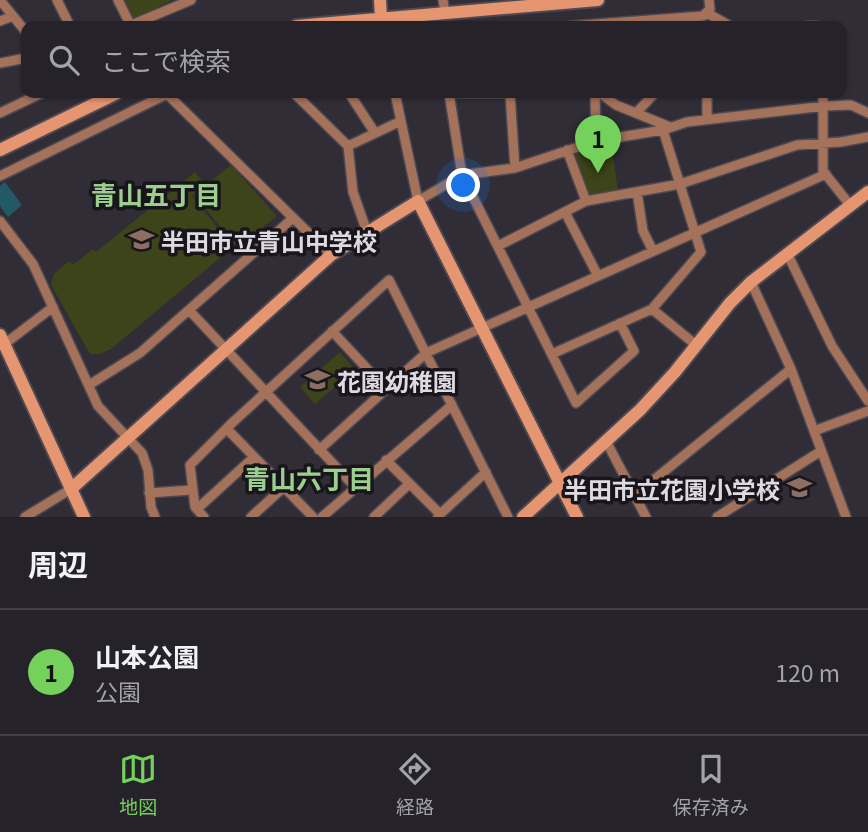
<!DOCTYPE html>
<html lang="ja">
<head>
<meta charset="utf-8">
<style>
  :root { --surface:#252229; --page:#312f35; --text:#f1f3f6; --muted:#a3a4a8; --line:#423f46; --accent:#74d25c }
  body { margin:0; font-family:Georgia,"Noto Sans JP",serif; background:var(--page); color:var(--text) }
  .you { position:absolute; left:464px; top:186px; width:24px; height:24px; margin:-18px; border:5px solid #fff; border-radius:50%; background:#1a73e8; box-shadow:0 0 0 10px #1a73e833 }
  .badge { display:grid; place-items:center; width:46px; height:46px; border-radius:50%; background:var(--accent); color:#111; font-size:23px; font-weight:700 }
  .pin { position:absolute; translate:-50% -58px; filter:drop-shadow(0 2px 4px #0008) }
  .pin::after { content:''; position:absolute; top:37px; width:24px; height:21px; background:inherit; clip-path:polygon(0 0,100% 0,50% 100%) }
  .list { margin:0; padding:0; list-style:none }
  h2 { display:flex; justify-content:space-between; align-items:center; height:91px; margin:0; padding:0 28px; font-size:30px }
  h2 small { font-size:23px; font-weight:400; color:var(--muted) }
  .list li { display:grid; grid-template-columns:46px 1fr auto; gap:21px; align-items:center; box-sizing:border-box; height:126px; padding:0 28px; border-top:2px solid var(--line) }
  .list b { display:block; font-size:26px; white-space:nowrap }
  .list p { margin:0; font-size:23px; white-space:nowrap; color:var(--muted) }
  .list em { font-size:23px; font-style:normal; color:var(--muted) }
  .icon { flex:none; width:38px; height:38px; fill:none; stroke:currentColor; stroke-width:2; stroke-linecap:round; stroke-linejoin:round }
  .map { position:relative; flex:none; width:868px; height:517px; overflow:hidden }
  .search { position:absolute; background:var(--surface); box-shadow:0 2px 5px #0004; left:21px; right:21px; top:21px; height:77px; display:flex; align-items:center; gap:18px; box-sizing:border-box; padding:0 24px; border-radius:14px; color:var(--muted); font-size:26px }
  .sheet { height:217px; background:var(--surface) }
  nav { display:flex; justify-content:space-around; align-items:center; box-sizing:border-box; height:98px; border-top:2px solid var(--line); background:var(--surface); font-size:19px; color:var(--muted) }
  nav a { display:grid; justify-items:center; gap:4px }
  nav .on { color:var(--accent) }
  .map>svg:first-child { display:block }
  .green { fill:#3d4419 }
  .water { fill:#215a65 }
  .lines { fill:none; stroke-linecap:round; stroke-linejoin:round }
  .street-casing { stroke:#4d4952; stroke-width:12 }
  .secondary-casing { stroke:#4d4952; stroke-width:16 }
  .street { stroke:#a4715b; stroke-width:9 }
  .secondary { stroke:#e69571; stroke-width:12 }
  .labels { text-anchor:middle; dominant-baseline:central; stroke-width:7; stroke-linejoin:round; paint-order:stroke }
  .poi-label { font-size:24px; font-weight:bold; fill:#dddae1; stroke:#18161b; text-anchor:start }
  .neighbourhood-label { font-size:26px; font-weight:bold; fill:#9cce90; stroke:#18161b }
</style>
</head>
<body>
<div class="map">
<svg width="868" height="517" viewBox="0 0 868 517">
  <rect width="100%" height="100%" fill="#312d37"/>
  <path class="green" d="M 124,0 L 172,0 L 136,18 L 132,17 Z
    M 611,142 L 618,191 L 590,197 L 573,155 L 574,151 Z
    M 231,165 L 277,216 L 238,248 L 194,195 Z
    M 195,172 L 205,184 L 192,196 L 233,247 L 111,349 L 99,354 L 90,354 L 51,285 L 54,274 L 69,261 L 73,265 L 93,249 L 96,252 Z
    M 340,352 L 355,370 L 315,404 L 300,387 Z"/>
  <path class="water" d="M 5,182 L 22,205 L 8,217 L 0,206 L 0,186 Z"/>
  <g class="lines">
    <defs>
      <path id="street" d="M 0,0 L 26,32
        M 57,0 L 70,26
        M 118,0 L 131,26
        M 443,0 L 445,13
        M 707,13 L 730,26
        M 0,21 L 13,16
        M 129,26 L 191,0
        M 570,26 L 703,16 L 710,9 L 709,0
        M 807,26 L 817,26
        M 0,63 L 26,58
        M 294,93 L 348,146 L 353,192 L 367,232
        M 349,93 L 375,133
        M 395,93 L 418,201 L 462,175 L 515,168 L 596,141 L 663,130 L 687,122 L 825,106 L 851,105 L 868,113
        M 515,93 L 449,93 L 462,175 L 576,403 L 634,351 L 620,323
        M 595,93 L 596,141
        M 600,93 L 616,105 L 670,127
        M 823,93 L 823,171 L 850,205
        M 167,94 L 331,255
        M 510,94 L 515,168
        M 0,113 L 42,93
        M 636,113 L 655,93
        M 707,119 L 707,93
        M 348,146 L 401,121
        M 567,150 L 586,201
        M 0,176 L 169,93
        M 637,192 L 643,231 L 653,251
        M 565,212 L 598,276
        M 0,221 L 33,264 L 98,406 L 142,453 L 148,470 L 151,507 L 155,517
        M 498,246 L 586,201 L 680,184 L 797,145 L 841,142 L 868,137
        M 787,253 L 832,346 L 868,401
        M 751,282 L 791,369 L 846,517
        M 652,309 L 696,345
        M 189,310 L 355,487
        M 332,331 L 386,389
        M 2,346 L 53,307
        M 552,354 L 652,309 L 701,252 L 663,130
        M 89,385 L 140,353 L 293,218
        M 227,429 L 313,517
        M 814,431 L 868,411
        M 606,441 L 646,517
        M 319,450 L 426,353 L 826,174
        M 386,460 L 440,514
        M 149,493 L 191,490
        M 635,495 L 791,369
        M 197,509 L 254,457
        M 438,516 L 486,472
        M 25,517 L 71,489
        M 204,517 L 195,507 L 190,465 L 232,423 L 389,280 L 508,517
        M 251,517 L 284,487
        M 322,517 L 452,405
        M 374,517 L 409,484
        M 717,517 L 821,451"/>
      <path id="secondary" d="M 380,0 L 381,18
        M 296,26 L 598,0
        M 0,150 L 117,93
        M 0,335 L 84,517
        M 71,489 L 331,255 L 418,201 L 577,517
        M 523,517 L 640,410 L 675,372 L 730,303 L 751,282 L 868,192"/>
    </defs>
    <use href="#street" class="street-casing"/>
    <use href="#secondary" class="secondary-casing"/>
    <use href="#street" class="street"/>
    <use href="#secondary" class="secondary"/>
  </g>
  <defs>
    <symbol id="school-bare" viewBox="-9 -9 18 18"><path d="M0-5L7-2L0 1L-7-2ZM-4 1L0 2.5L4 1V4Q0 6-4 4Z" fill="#8d6e63" stroke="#18161b" stroke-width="2.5" paint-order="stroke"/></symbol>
  </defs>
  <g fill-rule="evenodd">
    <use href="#school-bare" x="124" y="222" width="35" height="35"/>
    <use href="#school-bare" x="300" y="362" width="35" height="35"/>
    <use href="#school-bare" x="782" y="470" width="35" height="35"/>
  </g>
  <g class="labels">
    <g class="poi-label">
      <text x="161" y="240">半田市立青山中学校</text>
      <text x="337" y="380">花園幼稚園</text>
      <text x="780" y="488" text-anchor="end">半田市立花園小学校</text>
    </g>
    <g class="neighbourhood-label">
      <text x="156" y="193">青山五丁目</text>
      <text x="309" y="477">青山六丁目</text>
    </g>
  </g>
</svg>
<div class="you"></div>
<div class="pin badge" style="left:598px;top:173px">1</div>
<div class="search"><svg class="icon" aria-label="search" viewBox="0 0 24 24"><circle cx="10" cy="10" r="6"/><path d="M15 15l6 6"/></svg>ここで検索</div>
</div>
<section class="sheet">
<h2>周辺<small></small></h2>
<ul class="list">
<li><span class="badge">1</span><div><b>山本公園</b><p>公園</p></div><em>120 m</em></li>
</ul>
</section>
<nav>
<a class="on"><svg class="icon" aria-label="map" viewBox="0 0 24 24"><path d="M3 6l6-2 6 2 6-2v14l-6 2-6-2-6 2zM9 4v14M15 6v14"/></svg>地図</a>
<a><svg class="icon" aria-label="directions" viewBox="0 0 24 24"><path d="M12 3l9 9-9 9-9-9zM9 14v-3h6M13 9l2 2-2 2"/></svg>経路</a>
<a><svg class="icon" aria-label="saved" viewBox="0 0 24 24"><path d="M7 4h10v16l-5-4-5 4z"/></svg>保存済み</a>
</nav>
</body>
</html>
